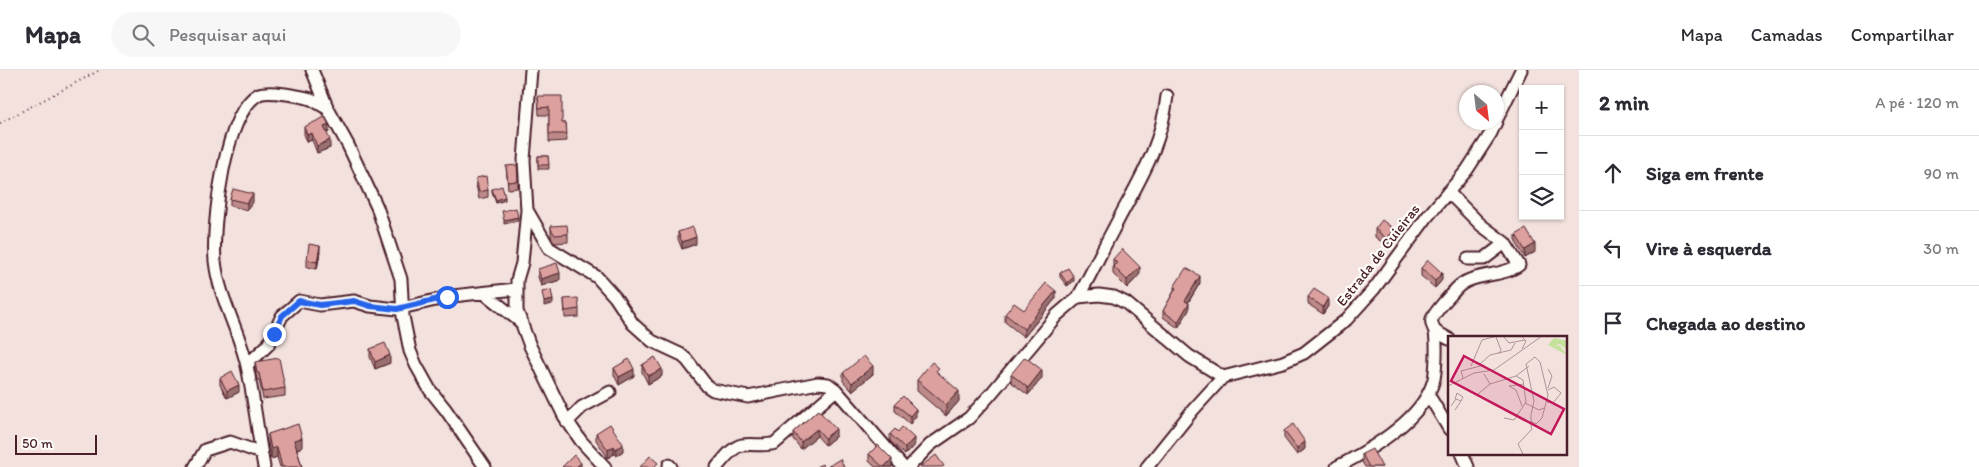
<!DOCTYPE html>
<html lang="pt">
<head>
<meta charset="utf-8">
<style>
  :root { --surface:#fff; --page:#f7f7f7; --text:#2b2b33; --muted:#7c7c81; --line:#e1e1e2 }
  body { margin:0; font-family:Itim,sans-serif; background:var(--page); color:var(--text) }
  .controls { position:absolute; right:15px; top:15px; display:grid; overflow:hidden; border-radius:0px; box-shadow:0 1px 4px #0004 }
  .controls button { width:45px; height:45px; display:grid; place-items:center; padding:0; border:0; border-bottom:1px solid var(--line); background:var(--surface); color:var(--text); font:25px sans-serif }
  .compass { position:absolute; left:1459px; top:15px; width:45px; height:45px; border-radius:50%; background:var(--surface); box-shadow:0 1px 4px #0004; rotate:152deg }
  .scale { position:absolute; left:15px; bottom:12px; width:82px; box-sizing:border-box; padding-left:5px; border:2px solid #4a1f2b; border-top:0; font-size:14px; line-height:18px; white-space:nowrap; color:#4a1f2b; -webkit-text-stroke:4px #fdfcf7; paint-order:stroke }
  .stop { position:absolute; width:15px; height:15px; margin:-11px; border:4px solid #2563eb; border-radius:50%; background:#fff }
  .stop.end { background:#2563eb; border-color:#fff; box-shadow:0 1px 5px #0008 }
  .list { margin:0; padding:0; list-style:none }
  h2 { display:flex; justify-content:space-between; align-items:center; height:65px; margin:0; padding:0 20px; font-size:21px }
  h2 small { font-size:16px; font-weight:400; color:var(--muted) }
  .list li { display:grid; grid-template-columns:32px 1fr auto; gap:15px; align-items:center; box-sizing:border-box; height:75px; padding:0 20px; border-top:1px solid var(--line) }
  .list b { display:block; font-size:19px; white-space:nowrap }
  .list em { font-size:16px; font-style:normal; color:var(--muted) }
  .icon { flex:none; width:28px; height:28px; fill:none; stroke:currentColor; stroke-width:2; stroke-linecap:round; stroke-linejoin:round }
  .map { position:relative; flex:none; width:1579px; height:397px; overflow:hidden }
  header { display:flex; align-items:center; gap:30px; box-sizing:border-box; height:70px; padding:0 25px; background:var(--surface); border-bottom:1px solid var(--line) }
  header strong { font-size:24px }
  nav { display:flex; gap:28px; margin-inline-start:auto; font-size:18px }
  .search { width:350px; height:45px; background:var(--page); display:flex; align-items:center; gap:12px; box-sizing:border-box; padding:0 18px; border-radius:28px; color:var(--muted); font-size:19px }
  main { display:flex }
  aside { flex:1; background:var(--surface) }
  .map>svg:first-child { display:block }
  .lines { fill:none; stroke-linecap:round; stroke-linejoin:round }
  .minor-casing { stroke:#4a1f2b; stroke-width:15 }
  .path { stroke:#4a1f2b; stroke-width:2; stroke-dasharray:1 4; stroke-linecap:butt }
  .minor { stroke:#fdfcf7; stroke-width:11 }
  .wall { fill:#bd8a89; stroke:#4a1f2b }
  .shaded-wall { fill:#9a716f; stroke:#4a1f2b }
  .building { fill:#dca19f; stroke:#4a1f2b }
  .route { stroke:#2563eb; stroke-width:6 }
  .labels { text-anchor:middle; dominant-baseline:central; stroke-width:4.5; stroke-linejoin:round; paint-order:stroke }
  .street-label { font-size:15px; fill:#4a1f2b; stroke:#fdfcf7 }
  .inset-road { fill:none; stroke:#af9396; stroke-width:1 }
  .view { fill:#c2185b; fill-opacity:0.15; stroke:#c2185b; stroke-width:2.5 }
  .inset-edge { fill:none; stroke:#4a1f2b; stroke-width:2.5 }
</style>
</head>
<body>
<header>
<strong>Mapa</strong>
<div class="search"><svg class="icon" aria-label="search" viewBox="0 0 24 24"><circle cx="10" cy="10" r="6"/><path d="M15 15l6 6"/></svg>Pesquisar aqui</div>
<nav><a>Mapa</a><a>Camadas</a><a>Compartilhar</a></nav>
</header>
<main>
<div class="map">
<svg width="1579" height="397" viewBox="0 0 1579 397">
  <rect width="100%" height="100%" fill="#f3e1dd"/>
  <filter id="ink" filterUnits="userSpaceOnUse"><feTurbulence type="fractalNoise" baseFrequency=".02" numOctaves="2"/><feDisplacementMap in="SourceGraphic" scale="10" xChannelSelector="R" yChannelSelector="G"/><feConvolveMatrix kernelMatrix="1 2 1 2 8 2 1 2 1" color-interpolation-filters="sRGB"/></filter>
  <g filter="url(#ink)">
    <g class="lines">
      <defs>
        <path id="minor" d="M 312,0 L 328,39 L 348,75 L 377,137 L 401,209 L 403,246 L 410,281 L 416,295 L 430,320 L 446,340 L 485,397
          M 531,0 L 524,90 L 527,140 L 522,193 L 517,210 L 517,241 L 530,276 L 564,346 L 581,371 L 605,397
          M 1496,51 L 1521,0
          M 527,140 L 549,178 L 597,207 L 615,227 L 633,254 L 652,271 L 680,284 L 687,290 L 707,316 L 713,320 L 748,327 L 818,313 L 828,314 L 836,320 L 903,397
          M 1468,189 L 1484,189 L 1505,173
          M 484,223 L 522,253
          M 1078,227 C 1091,205 1101,182 1113,160 C 1137,113 1161,80 1167,26
          M 1435,261 L 1449,269
          M 247,295 L 268,275 L 282,246 L 299,231 L 320,235 L 354,231 L 370,236 L 397,239 L 453,226 L 516,219
          M 1428,324 L 1449,359
          M 567,352 L 582,337 L 610,322
          M 1462,383 L 1468,397
          M 669,395 L 671,397
          M 195,397 L 205,380 L 230,372 L 261,383
          M 264,397 C 258,364 254,329 247,296 C 239,260 219,228 215,191 C 212,156 224,42 259,24 C 269,20 301,26 311,29 C 317,32 323,36 328,39
          M 717,397 C 724,389 732,377 742,375 C 754,373 764,377 775,373 L 836,320
          M 909,397 L 930,375 L 969,348 L 990,325 L 1057,245 L 1078,227 L 1099,225 L 1114,227 L 1126,233 L 1189,286 L 1223,307
          M 1147,397 L 1193,340 L 1223,307 L 1283,292 L 1304,283 L 1346,250 L 1374,219 L 1427,147 L 1467,100 L 1491,63 L 1496,52
          M 1337,397 C 1370,380 1424,349 1434,309 C 1436,299 1437,274 1435,263 C 1435,258 1430,255 1432,249 C 1435,241 1450,226 1456,219 C 1471,202 1501,208 1519,195 L 1505,173 L 1481,155 L 1448,122"/>
      </defs>
      <use href="#minor" class="minor-casing"/>
      <path class="path" d="M 0,53 L 100,0"/>
      <use href="#minor" class="minor"/>
    </g>
    <path class="wall" d="M 538,26 L 562,53 L 566,53 L 567,71 L 549,72 L 549,45 L 539,45 Z
      M 304,57 L 329,62 L 326,63 L 330,78 L 317,83 L 312,70 L 307,72 L 304,64 Z
      M 538,86 L 548,86 L 549,99 L 538,99 Z
      M 506,96 L 518,111 L 518,118 L 508,119 Z
      M 476,108 L 488,120 L 488,127 L 479,129 L 476,115 Z
      M 492,119 L 505,130 L 496,133 L 492,122 Z
      M 230,129 L 253,132 L 247,140 L 230,136 Z
      M 551,156 L 568,164 L 568,172 L 555,173 L 551,167 Z
      M 1375,159 L 1394,167 L 1387,176 L 1375,167 Z
      M 678,162 L 696,174 L 682,179 L 678,169 Z
      M 1516,165 L 1535,182 L 1525,188 L 1516,172 Z
      M 320,183 L 317,199 L 307,197 L 307,190 Z
      M 1113,189 L 1140,204 L 1127,218 L 1113,204 Z
      M 1421,198 L 1442,210 L 1435,218 L 1421,206 Z
      M 538,199 L 560,210 L 541,216 L 538,207 Z
      M 1060,203 L 1074,211 L 1067,216 L 1060,207 Z
      M 1200,213 L 1188,233 L 1189,240 L 1178,258 L 1163,247 L 1163,241 L 1174,221 L 1174,217 Z
      M 1308,227 L 1328,236 L 1323,244 L 1308,234 Z
      M 1056,228 L 1024,267 L 1005,252 L 1005,244 L 1024,240 Z
      M 564,229 L 579,239 L 579,247 L 565,248 Z
      M 370,279 L 390,293 L 375,299 L 370,287 Z
      M 255,292 L 285,318 L 285,326 L 263,329 L 259,310 L 257,310 L 255,300 Z
      M 642,295 L 662,306 L 648,314 L 642,302 Z
      M 614,298 L 634,306 L 619,315 L 614,305 Z
      M 843,303 L 873,304 L 852,321 L 843,311 Z
      M 939,303 L 959,331 L 946,346 L 917,321 L 917,310 Z
      M 1011,304 L 1042,308 L 1028,325 L 1011,312 Z
      M 220,308 L 239,322 L 227,328 L 220,315 Z
      M 895,334 L 916,346 L 910,354 L 895,341 Z
      M 818,340 L 836,366 L 825,375 L 817,366 L 801,379 L 793,369 L 793,362 Z
      M 1284,361 L 1305,379 L 1297,385 L 1284,368 Z
      M 596,363 L 623,381 L 616,386 L 614,384 L 608,388 L 596,370 Z
      M 268,364 L 302,377 L 297,379 L 302,397 L 280,397 L 277,387 L 271,389 L 268,373 Z
      M 890,364 L 914,375 L 905,385 L 890,371 Z
      M 869,384 L 892,396 L 892,397 L 875,397 L 869,391 Z
      M 1362,384 L 1382,397 L 1365,397 L 1362,392 Z"/>
    <path class="shaded-wall" d="M 329,55 L 329,62 L 324,64 L 324,57 Z
      M 312,63 L 312,70 L 307,72 L 307,65 Z
      M 330,70 L 330,78 L 317,83 L 317,76 Z
      M 253,124 L 253,132 L 247,140 L 247,133 Z
      M 505,127 L 505,130 L 496,133 L 496,130 Z
      M 518,147 L 518,151 L 504,154 L 504,150 Z
      M 1394,159 L 1394,167 L 1387,176 L 1387,169 Z
      M 696,167 L 696,174 L 682,179 L 682,172 Z
      M 1535,174 L 1535,182 L 1525,188 L 1525,180 Z
      M 320,176 L 320,183 L 317,199 L 317,192 Z
      M 1140,197 L 1140,204 L 1127,218 L 1127,210 Z
      M 560,203 L 560,210 L 541,216 L 541,209 Z
      M 1442,203 L 1442,210 L 1435,218 L 1435,211 Z
      M 1200,206 L 1200,213 L 1185,237 L 1185,231 Z
      M 1074,207 L 1074,211 L 1067,216 L 1067,213 Z
      M 1056,221 L 1056,228 L 1024,267 L 1024,259 Z
      M 1328,228 L 1328,236 L 1323,244 L 1323,237 Z
      M 553,230 L 553,234 L 544,236 L 544,232 Z
      M 1189,233 L 1189,240 L 1178,258 L 1178,252 Z
      M 390,285 L 390,293 L 375,299 L 375,292 Z
      M 873,296 L 873,304 L 852,321 L 852,313 Z
      M 634,299 L 634,306 L 619,315 L 619,307 Z
      M 662,299 L 662,306 L 648,314 L 648,306 Z
      M 1042,300 L 1042,308 L 1028,325 L 1028,318 Z
      M 239,315 L 239,322 L 227,328 L 227,321 Z
      M 959,321 L 959,331 L 946,346 L 946,335 Z
      M 916,339 L 916,346 L 910,354 L 910,346 Z
      M 817,359 L 817,366 L 801,379 L 801,372 Z
      M 836,359 L 836,366 L 825,375 L 825,368 Z
      M 302,368 L 302,377 L 294,380 L 294,370 Z
      M 914,368 L 914,375 L 905,385 L 905,378 Z
      M 1305,372 L 1305,379 L 1297,385 L 1297,378 Z
      M 623,374 L 623,381 L 616,386 L 616,379 Z
      M 614,376 L 614,384 L 608,388 L 608,380 Z
      M 277,377 L 277,387 L 271,389 L 271,379 Z
      M 892,389 L 892,397 L 884,397 Z
      M 581,393 L 581,397 L 576,397 Z"/>
    <path class="building" d="M 538,26 L 562,26 L 562,53 L 566,53 L 567,64 L 549,64 L 549,37 L 539,38 Z
      M 325,47 L 329,55 L 324,57 L 330,70 L 317,76 L 312,63 L 307,65 L 304,57 Z
      M 538,86 L 548,86 L 549,95 L 538,95 Z
      M 517,95 L 518,111 L 508,112 L 506,96 Z
      M 486,106 L 488,120 L 479,122 L 476,108 Z
      M 502,116 L 505,127 L 496,130 L 492,119 Z
      M 233,119 L 253,124 L 247,133 L 230,129 Z
      M 516,138 L 518,147 L 504,150 L 502,141 Z
      M 1382,150 L 1394,159 L 1387,169 L 1375,159 Z
      M 567,155 L 568,164 L 555,165 L 551,159 L 551,156 Z
      M 693,157 L 696,167 L 682,172 L 678,162 Z
      M 1526,159 L 1535,174 L 1525,180 L 1516,165 Z
      M 309,174 L 320,176 L 317,192 L 307,190 Z
      M 1122,179 L 1140,197 L 1127,210 L 1113,196 L 1117,193 L 1113,189 Z
      M 1428,190 L 1442,203 L 1435,211 L 1421,198 Z
      M 557,193 L 560,203 L 541,209 L 538,199 Z
      M 1068,198 L 1074,207 L 1067,213 L 1060,203 Z
      M 1186,198 L 1200,206 L 1185,231 L 1189,233 L 1178,252 L 1163,241 L 1176,218 L 1174,217 Z
      M 1046,213 L 1056,221 L 1024,259 L 1005,244 L 1014,233 L 1024,240 Z
      M 1314,219 L 1328,228 L 1323,237 L 1308,227 Z
      M 551,220 L 553,230 L 544,232 L 542,222 Z
      M 578,228 L 579,239 L 565,241 L 564,229 Z
      M 385,273 L 390,285 L 375,292 L 370,279 Z
      M 864,286 L 873,296 L 852,313 L 843,303 Z
      M 655,287 L 662,299 L 648,306 L 642,295 Z
      M 1025,287 L 1042,300 L 1028,318 L 1011,304 Z
      M 279,288 L 285,318 L 263,322 L 259,303 L 257,303 L 255,292 Z
      M 629,289 L 634,299 L 619,307 L 614,298 Z
      M 932,292 L 939,298 L 936,301 L 959,321 L 946,335 L 917,310 Z
      M 232,301 L 239,315 L 227,321 L 220,308 Z
      M 903,326 L 916,339 L 910,346 L 895,334 Z
      M 818,340 L 836,359 L 825,368 L 817,359 L 801,372 L 793,362 Z
      M 298,354 L 302,368 L 294,370 L 302,397 L 282,397 L 277,377 L 271,379 L 268,364 Z
      M 610,354 L 623,374 L 616,379 L 614,376 L 608,380 L 596,363 Z
      M 1293,354 L 1305,372 L 1297,378 L 1284,361 Z
      M 902,357 L 914,368 L 905,378 L 890,364 L 895,359 L 898,362 Z
      M 878,375 L 892,389 L 884,397 L 883,397 L 869,384 Z
      M 1372,379 L 1382,397 L 1369,397 L 1362,384 Z
      M 574,385 L 581,393 L 576,397 L 562,397 Z
      M 936,385 L 944,396 L 942,397 L 920,397 Z
      M 650,386 L 658,393 L 654,397 L 640,397 Z
      M 840,389 L 844,397 L 827,397 Z
      M 822,394 L 823,397 L 816,397 Z"/>
  </g>
  <g class="lines" filter="url(#ink)">
    <path class="route" d="M 274,264 L 282,246 L 299,231 L 320,235 L 354,231 L 370,236 L 397,239 L 447,227"/>
  </g>
  <g class="labels">
    <g class="street-label">
      <text transform="translate(1378 185) rotate(-52)">Estrada de Cuieiras</text>
    </g>
  </g>
  <g transform="translate(1448 266)">
    <rect width="119" height="119" fill="#f3e1dd"/>
    <path d="M 106,2 L 119,5 L 119,14 L 112,8 L 107,10 L 112,10 L 119,19 L 100,9 Z" fill="#c4e29a"/>
    <path class="inset-road" d="M 55,0 L 61,7 L 77,4M 73,0 L 78,5 L 74,13M 48,1 L 53,14 L 51,18M 32,28 L 42,19 L 63,14 L 67,7M 23,30 L 34,4 L 49,0M 36,38 L 42,48 L 68,40 L 81,30M 15,42 L 13,35 L 36,29M 0,50 L 26,37 L 46,34 L 94,0M 61,50 L 68,54 L 74,70M 61,50 L 76,48M 100,52 L 104,40 L 100,33M 30,58 L 42,48M 7,63 L 9,57 L 15,61 L 13,65M 99,66 L 105,67 L 113,57 L 106,51 L 100,54M 77,67 L 91,74 L 96,72M 3,70 L 8,63 L 13,65 L 7,74M 56,82 L 66,84 L 78,66 L 75,44 L 68,40M 75,118 L 70,108 L 84,93 L 83,90 L 83,79 L 86,65 L 78,28 L 87,21 L 92,26 L 100,59 L 94,82 L 88,88 L 83,85"/>
    <path class="view" d="M 16,20 L 116,73 L 103,98 L 3,45 Z"/>
    <rect width="119" height="119" class="inset-edge"/>
  </g>
</svg>
<div class="controls">
<button>+</button>
<button>−</button>
<button><svg class="icon" aria-label="layers" viewBox="0 0 24 24"><path d="M12 4l9 5-9 5-9-5zM3 14l9 5 9-5"/></svg></button>
</div>
<svg class="compass" viewBox="-18 -18 36 36"><path d="M0-13l5 13h-10z" fill="#e53935"/><path d="M0 13l5-13h-10z" fill="#7c7c81"/></svg>
<div class="scale">50 m</div>
<div class="stop" style="left:447px;top:227px"></div>
<div class="stop end" style="left:274px;top:264px"></div>
</div>
<aside>
<h2>2 min<small>A pé · 120 m</small></h2>
<ul class="list">
<li><svg class="icon" aria-label="ahead" viewBox="0 0 24 24"><path d="M12 20V5M6 11l6-6 6 6"/></svg><div><b>Siga em frente</b></div><em>90 m</em></li>
<li><svg class="icon" aria-label="left" viewBox="0 0 24 24"><path d="M17 20v-9H6M10 6l-5 5 5 5"/></svg><div><b>Vire à esquerda</b></div><em>30 m</em></li>
<li><svg class="icon" aria-label="arrive" viewBox="0 0 24 24"><path d="M6 21V4h12l-3 4 3 4H6"/></svg><div><b>Chegada ao destino</b></div></li>
</ul>
</aside>
</main>
</body>
</html>
